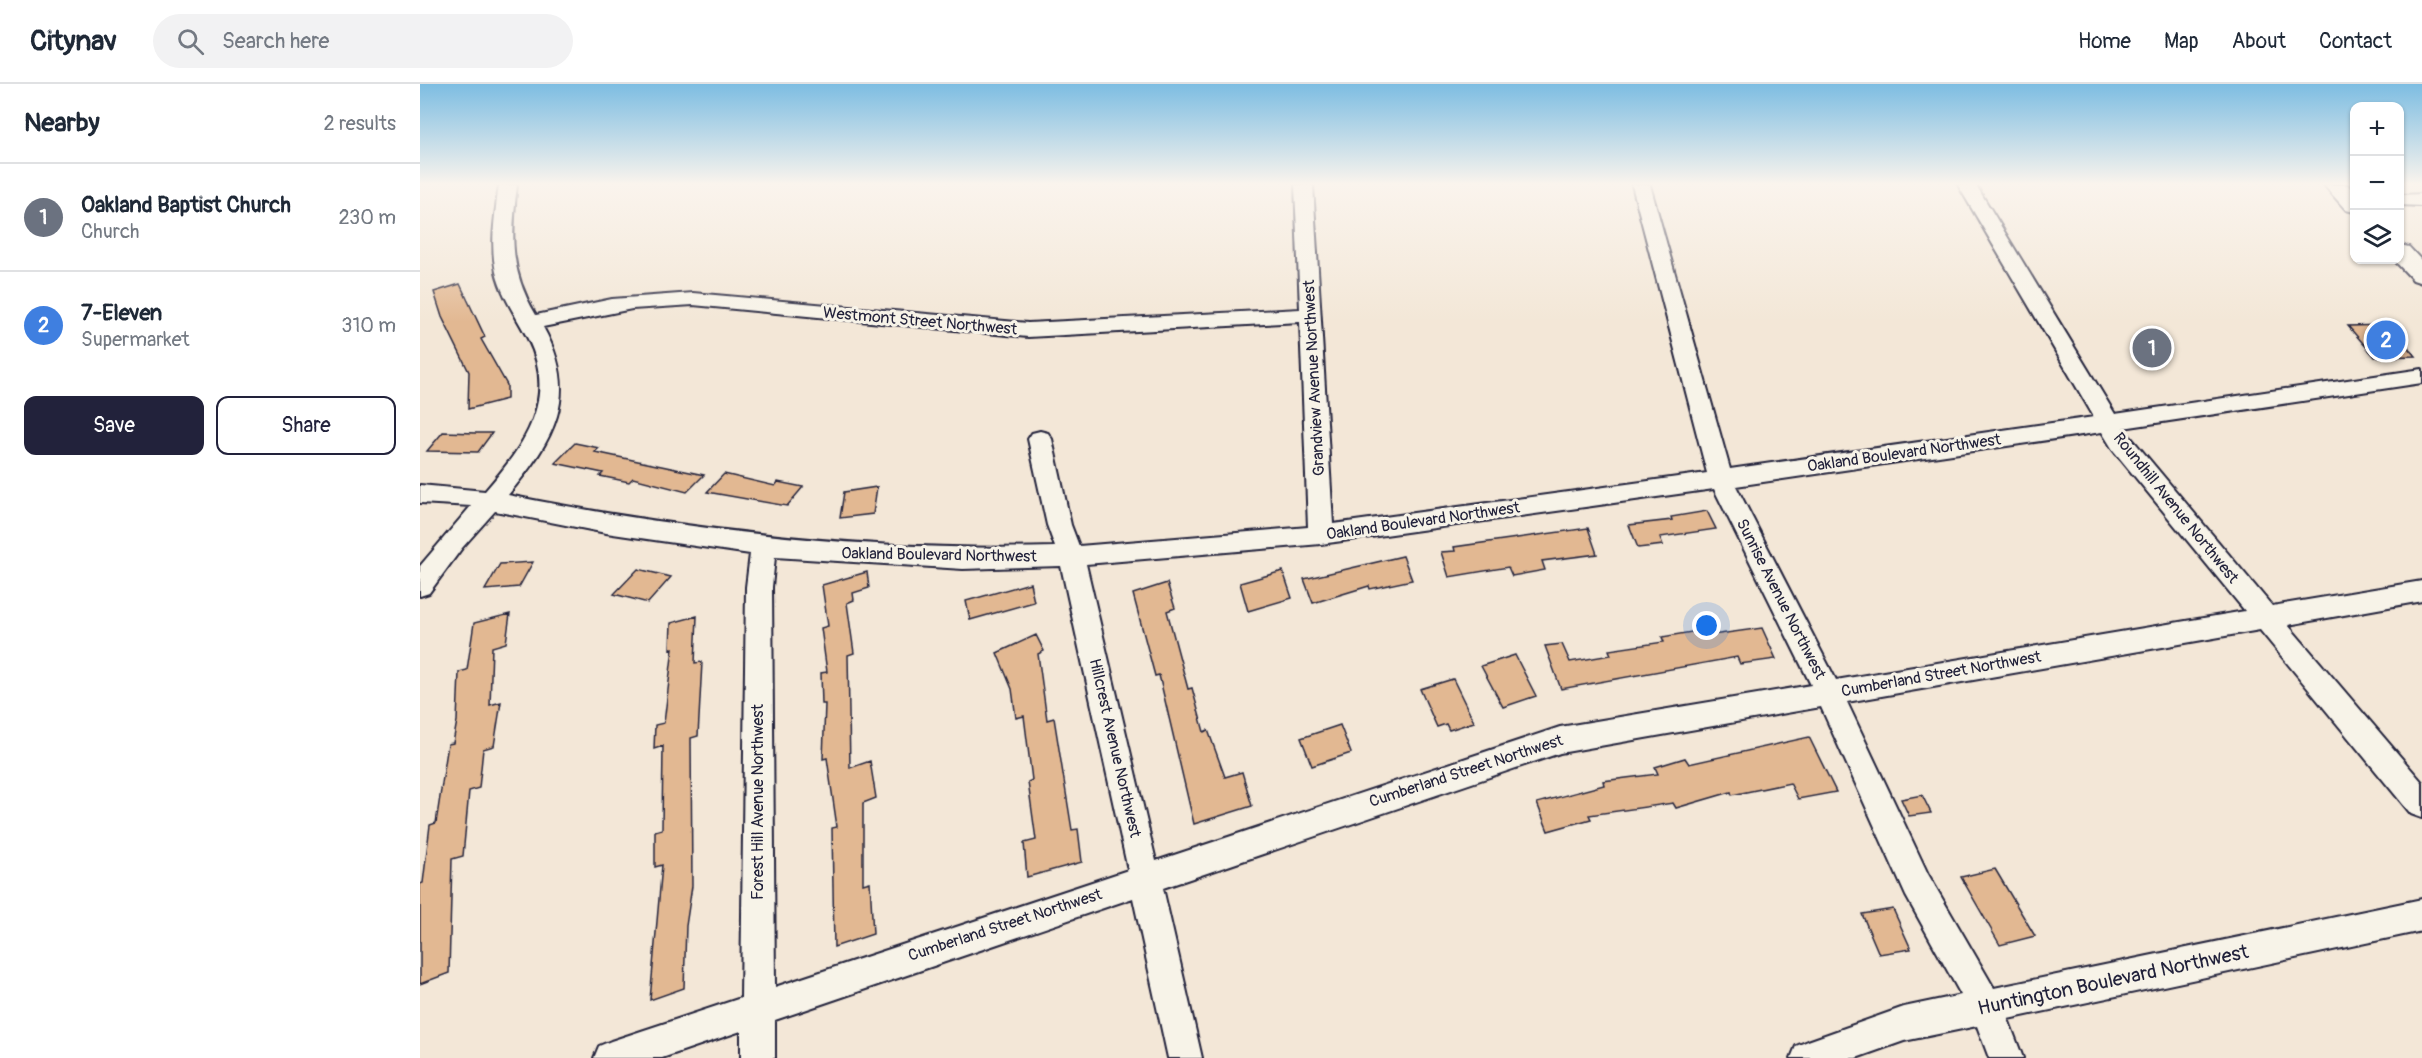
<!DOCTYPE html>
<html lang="en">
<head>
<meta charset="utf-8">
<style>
  :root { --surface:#fff; --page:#f2f2f3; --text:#1f2937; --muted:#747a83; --line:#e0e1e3; --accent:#22223b }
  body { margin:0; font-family:Pangolin,sans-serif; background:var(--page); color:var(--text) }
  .controls { position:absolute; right:18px; top:18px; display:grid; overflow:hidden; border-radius:12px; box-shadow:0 2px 4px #0004 }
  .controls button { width:54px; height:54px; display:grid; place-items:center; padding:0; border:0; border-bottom:2px solid var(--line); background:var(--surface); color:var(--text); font:30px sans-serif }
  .you { position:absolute; left:1287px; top:542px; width:21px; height:21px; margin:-15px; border:4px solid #fff; border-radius:50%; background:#1a73e8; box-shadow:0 0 0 9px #1a73e833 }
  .badge { display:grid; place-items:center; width:39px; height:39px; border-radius:50%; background:var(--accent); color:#fff; font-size:20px; font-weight:700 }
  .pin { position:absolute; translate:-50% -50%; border:3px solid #fff; box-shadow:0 2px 6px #0006 }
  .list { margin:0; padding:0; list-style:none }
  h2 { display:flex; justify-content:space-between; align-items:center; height:78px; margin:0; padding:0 24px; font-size:26px }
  h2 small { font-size:20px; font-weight:400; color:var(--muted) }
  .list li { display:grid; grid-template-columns:39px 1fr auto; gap:18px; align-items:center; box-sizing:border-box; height:108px; padding:0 24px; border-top:2px solid var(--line) }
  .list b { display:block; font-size:22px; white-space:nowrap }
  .list p { margin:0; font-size:20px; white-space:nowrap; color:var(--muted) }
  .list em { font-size:20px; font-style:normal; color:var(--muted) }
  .actions { display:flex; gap:12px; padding:18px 24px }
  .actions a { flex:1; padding:14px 0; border:2px solid var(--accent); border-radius:12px; text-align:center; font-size:21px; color:var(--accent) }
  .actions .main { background:var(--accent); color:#fff }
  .icon { flex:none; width:33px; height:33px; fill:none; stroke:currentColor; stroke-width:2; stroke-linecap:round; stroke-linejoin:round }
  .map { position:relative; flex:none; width:2002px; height:974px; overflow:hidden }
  header { display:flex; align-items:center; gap:36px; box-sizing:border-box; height:84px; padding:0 30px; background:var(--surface); border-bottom:2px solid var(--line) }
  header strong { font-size:28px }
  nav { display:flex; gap:33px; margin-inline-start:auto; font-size:21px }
  .search { width:420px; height:54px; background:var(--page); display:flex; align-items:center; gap:15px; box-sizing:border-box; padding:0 21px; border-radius:33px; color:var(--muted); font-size:22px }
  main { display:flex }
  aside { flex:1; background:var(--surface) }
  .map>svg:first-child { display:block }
  .building { fill:#e2b892; stroke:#22223b; stroke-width:1.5 }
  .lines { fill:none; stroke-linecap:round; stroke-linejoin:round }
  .minor-casing { stroke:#22223b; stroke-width:4 }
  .major-casing { stroke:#22223b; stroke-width:4 }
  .minor { fill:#f7f3e8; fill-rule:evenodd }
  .major { fill:#f7f3e8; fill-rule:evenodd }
  .labels { text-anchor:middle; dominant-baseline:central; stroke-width:6; stroke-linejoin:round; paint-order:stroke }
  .street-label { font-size:16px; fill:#22223b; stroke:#f7f3e8 }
  .near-street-label { font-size:20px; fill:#22223b; stroke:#f7f3e8 }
</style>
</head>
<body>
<header>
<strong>Citynav</strong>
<div class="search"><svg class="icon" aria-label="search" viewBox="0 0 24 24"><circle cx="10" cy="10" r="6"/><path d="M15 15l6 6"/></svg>Search here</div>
<nav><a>Home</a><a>Map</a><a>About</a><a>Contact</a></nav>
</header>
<main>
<aside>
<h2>Nearby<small>2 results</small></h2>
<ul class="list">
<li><span class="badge" style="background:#6b7280">1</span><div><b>Oakland Baptist Church</b><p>Church</p></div><em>230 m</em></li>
<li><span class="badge" style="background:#3f7fe0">2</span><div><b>7-Eleven</b><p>Supermarket</p></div><em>310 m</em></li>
</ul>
<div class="actions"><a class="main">Save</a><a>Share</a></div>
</aside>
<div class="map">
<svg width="2002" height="974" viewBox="0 0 2002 974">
  <rect width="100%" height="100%" fill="#f3e7d7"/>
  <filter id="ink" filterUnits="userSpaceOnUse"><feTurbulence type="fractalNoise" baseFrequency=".0167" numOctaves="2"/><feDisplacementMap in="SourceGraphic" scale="12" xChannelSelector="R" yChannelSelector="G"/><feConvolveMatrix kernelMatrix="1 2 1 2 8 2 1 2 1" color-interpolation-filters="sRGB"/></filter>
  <g filter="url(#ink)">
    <path class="building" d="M 40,200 L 65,253 L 61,255 L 87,301 L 87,315 L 48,325 L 49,288 L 22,233 L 14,208 Z
      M 1969,241 L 1996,272 L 1955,273 L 1928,242 Z
      M 23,348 L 56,349 L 72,349 L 58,368 L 7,367 Z
      M 155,359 L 179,364 L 175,368 L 284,391 L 267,408 L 213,394 L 209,398 L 180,392 L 183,389 L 135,379 Z
      M 304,390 L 355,402 L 358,398 L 383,403 L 367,422 L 287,408 Z
      M 457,403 L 453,430 L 420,434 L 424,408 Z
      M 1287,427 L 1296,445 L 1240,453 L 1243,461 L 1218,464 L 1209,441 L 1252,436 L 1251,433 Z
      M 1168,444 L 1177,470 L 1122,477 L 1125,486 L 1092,492 L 1088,483 L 1029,493 L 1021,468 L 1035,467 L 1034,463 Z
      M 983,472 L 992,496 L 950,505 L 949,502 L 893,519 L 884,495 Z
      M 113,478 L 99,503 L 65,506 L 80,480 Z
      M 218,485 L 251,493 L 228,519 L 194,510 Z
      M 863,487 L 872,514 L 828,527 L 820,499 Z
      M 447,488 L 449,504 L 433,509 L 434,516 L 427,519 L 434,569 L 428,571 L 430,684 L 450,677 L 456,714 L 443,719 L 443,800 L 450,798 L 453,850 L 414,863 L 412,744 L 417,743 L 407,674 L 403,675 L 405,620 L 402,620 L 401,589 L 407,588 L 401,544 L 408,542 L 402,501 Z
      M 610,499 L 614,518 L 550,536 L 546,517 Z
      M 747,499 L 755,524 L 747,527 L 768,605 L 772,604 L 784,648 L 788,646 L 805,693 L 822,688 L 832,722 L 774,740 L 739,591 L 735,592 L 713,510 Z
      M 90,530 L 86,559 L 72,563 L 70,621 L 81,618 L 74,662 L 63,665 L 59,704 L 49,707 L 43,772 L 32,775 L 29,889 L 0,900 L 0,800 L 3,799 L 10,741 L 16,739 L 28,660 L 33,659 L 37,637 L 39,588 L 47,586 L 54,539 Z
      M 277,532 L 275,579 L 282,578 L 278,652 L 271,654 L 272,802 L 266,842 L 264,904 L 230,916 L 242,781 L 235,783 L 235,747 L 242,745 L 243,662 L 234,665 L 235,641 L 244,639 L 253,564 L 250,565 L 251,539 Z
      M 1342,544 L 1356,575 L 1320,580 L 1317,573 L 1141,605 L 1125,562 L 1142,560 L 1150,578 L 1191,571 L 1189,566 L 1244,558 L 1242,553 L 1283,546 L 1285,552 Z
      M 616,551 L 624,567 L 618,570 L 627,636 L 634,634 L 652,746 L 658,745 L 662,778 L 607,793 L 604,759 L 616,756 L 608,698 L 612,696 L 604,632 L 596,634 L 592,605 L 577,569 Z
      M 1095,571 L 1116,612 L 1083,623 L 1061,582 Z
      M 1033,595 L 1054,638 L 1029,646 L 1026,640 L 1017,643 L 1000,605 Z
      M 920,641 L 931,669 L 892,682 L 881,654 Z
      M 1389,653 L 1416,708 L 1378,715 L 1370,699 L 1312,711 L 1311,708 L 1256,724 L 1253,719 L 1169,731 L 1171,735 L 1128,747 L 1117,719 L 1184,701 L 1183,697 L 1238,690 L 1235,683 L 1265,674 L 1269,680 Z
      M 1502,711 L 1511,729 L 1489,732 L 1481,715 Z
      M 1575,785 L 1615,852 L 1580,861 L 1541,793 Z
      M 1473,825 L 1491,865 L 1459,870 L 1442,830 Z"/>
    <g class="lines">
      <defs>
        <path id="minor" d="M 79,101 L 97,101 C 91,152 89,186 116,231 L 192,215 L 273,209 L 608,239 L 880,225 L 875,101 L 893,101 L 913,440 L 1287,389 L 1212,101 L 1230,101 L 1310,385 L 1674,333 L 1538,101 L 1556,101 L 1695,330 L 2002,285 L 2002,299 L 1703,344 L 1852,522 L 2002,497 L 2002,517 L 1868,541 L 2002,698 L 2002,734 L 1991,730 L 1840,546 L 1427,618 L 1508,790 L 1574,904 L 2002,815 L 2002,847 L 1588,935 L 1603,974 L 1569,974 L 1557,942 L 1484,957 L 1436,974 L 1371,974 L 1376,962 L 1388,957 L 1484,923 L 1541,911 L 1486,812 L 1401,623 L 1140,669 L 743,804 L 782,974 L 748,974 L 713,814 L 355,936 L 355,974 L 321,974 L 321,947 L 242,974 L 174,974 L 179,962 L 191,957 L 321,914 L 326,503 L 330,470 L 186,449 L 75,427 L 42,464 L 9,509 L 0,512 L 0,482 L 51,422 L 0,419 L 0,401 L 65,407 C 104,362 138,315 108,255 C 97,233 82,213 76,188 C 70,160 75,130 79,101 ZM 273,221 L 608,253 L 880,238 L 888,443 L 659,462 L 651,441 L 632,355 L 628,349 L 620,347 L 612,349 L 608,355 L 627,441 L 635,463 C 450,468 269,447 88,411 C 134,356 161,311 123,243 L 212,225 ZM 1682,348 L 1693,366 L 1825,527 L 1416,596 L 1316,402 ZM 1294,405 L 1391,601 L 1140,643 L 736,777 L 666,480 L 901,460 ZM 355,473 L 543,485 L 641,482 L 708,786 L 355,903 L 352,503 Z
          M 2002,110 L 2002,122 L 1980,121 L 1980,111 Z"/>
        <path id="major" d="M 1904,101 L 1928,101 L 1934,108 L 1934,128 L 1926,126 Z
          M 1980,161 L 1989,163 L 2002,177 L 2002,199 L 1993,196 L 1974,176 L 1980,176 Z"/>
      </defs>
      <use href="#minor" class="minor-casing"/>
      <use href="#major" class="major-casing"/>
      <use href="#minor" class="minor"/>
      <use href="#major" class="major"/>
    </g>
  </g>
  <linearGradient id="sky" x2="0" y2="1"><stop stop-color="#7dbde2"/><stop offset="0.42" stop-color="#faf4ed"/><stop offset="1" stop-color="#faf4ed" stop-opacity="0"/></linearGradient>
  <rect width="2002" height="238" fill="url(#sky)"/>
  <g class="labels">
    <g class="street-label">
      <text transform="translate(500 237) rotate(5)">Westmont Street Northwest</text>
      <text transform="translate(894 294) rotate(-93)">Grandview Avenue Northwest</text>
      <text transform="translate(1484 369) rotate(-8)">Oakland Boulevard Northwest</text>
      <text transform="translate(1756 424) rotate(51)">Roundhill Avenue Northwest</text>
      <text transform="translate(1003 437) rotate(-8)">Oakland Boulevard Northwest</text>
      <text transform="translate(519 471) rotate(1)">Oakland Boulevard Northwest</text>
      <text transform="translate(1361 515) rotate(63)">Sunrise Avenue Northwest</text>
      <text transform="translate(1521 590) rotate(-10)">Cumberland Street Northwest</text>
      <text transform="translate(695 664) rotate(77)">Hillcrest Avenue Northwest</text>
      <text transform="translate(1046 687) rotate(-18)">Cumberland Street Northwest</text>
      <text transform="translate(338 718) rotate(-90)">Forest Hill Avenue Northwest</text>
      <text transform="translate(585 841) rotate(-18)">Cumberland Street Northwest</text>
    </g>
    <g class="near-street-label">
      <text transform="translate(1693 896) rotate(-12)">Huntington Boulevard Northwest</text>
    </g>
  </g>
</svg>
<div class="controls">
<button>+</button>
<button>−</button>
<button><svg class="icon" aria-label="layers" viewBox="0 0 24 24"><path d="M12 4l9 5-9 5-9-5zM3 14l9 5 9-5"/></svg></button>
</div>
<div class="you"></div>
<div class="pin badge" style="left:1732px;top:264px;background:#6b7280">1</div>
<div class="pin badge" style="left:1966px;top:256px;background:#3f7fe0">2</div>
</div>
</main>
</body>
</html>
